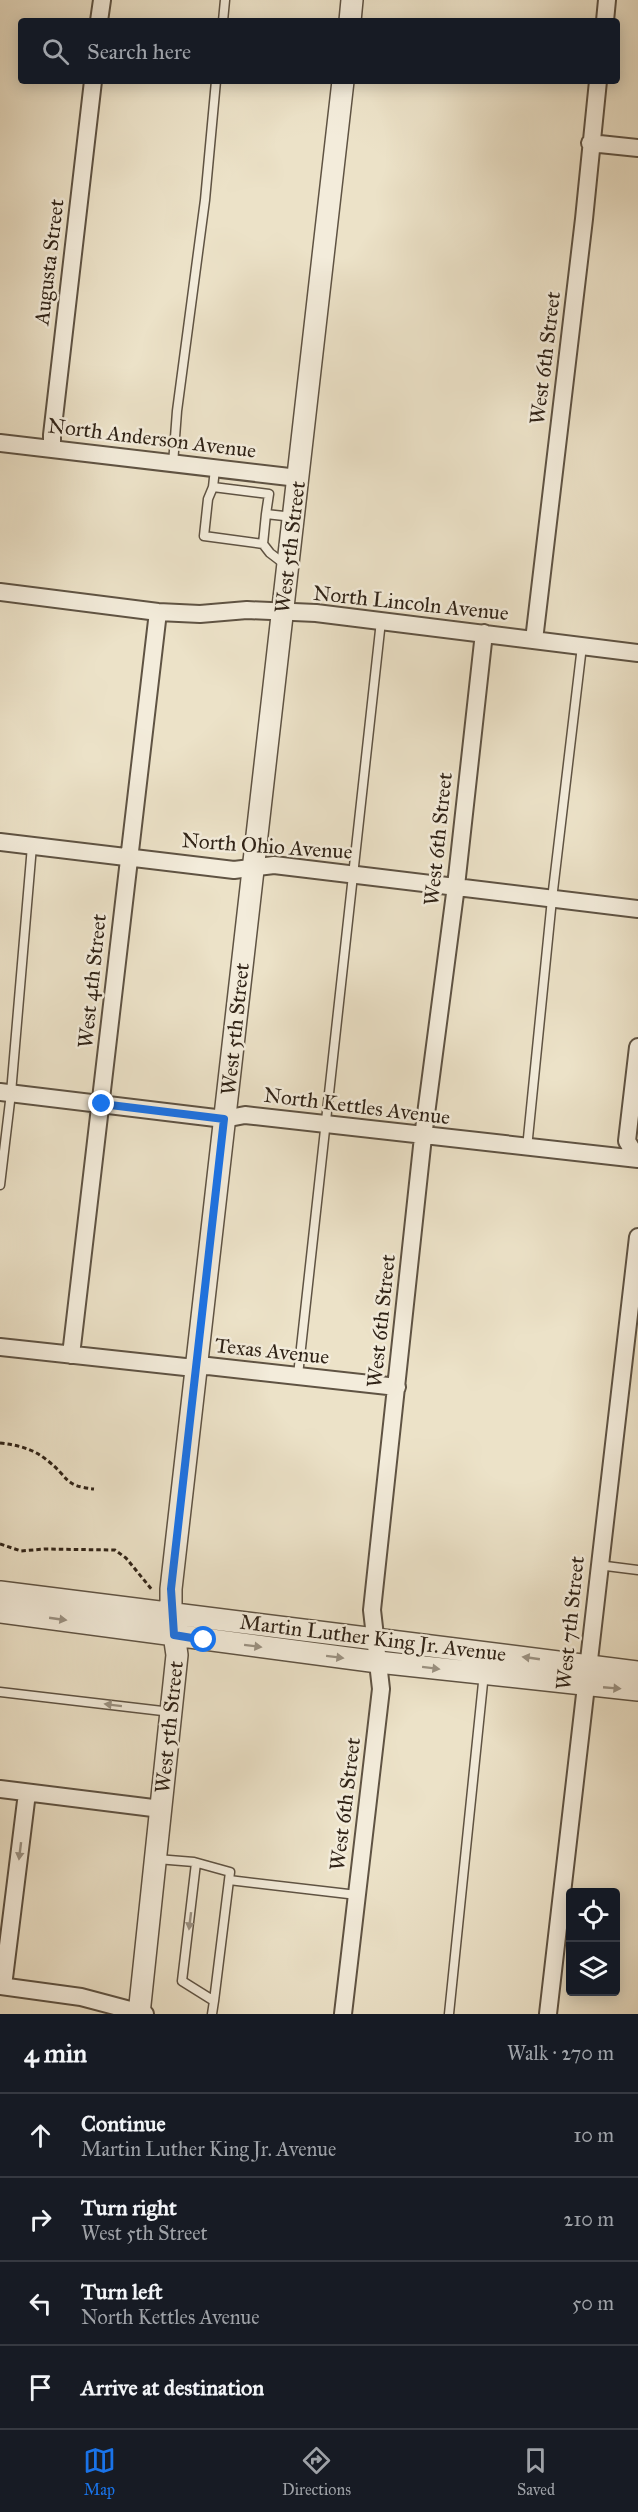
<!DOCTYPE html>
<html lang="en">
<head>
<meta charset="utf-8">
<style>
  :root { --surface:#171b24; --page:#20242c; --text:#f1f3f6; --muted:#9ea1a6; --line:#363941; --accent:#1a73e8 }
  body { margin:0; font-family:"IM FELL Great Primer",serif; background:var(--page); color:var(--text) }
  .controls { position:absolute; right:18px; bottom:18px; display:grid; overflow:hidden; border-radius:6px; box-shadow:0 3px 15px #0003 }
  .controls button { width:54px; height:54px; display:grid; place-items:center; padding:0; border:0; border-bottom:2px solid var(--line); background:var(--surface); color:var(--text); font:30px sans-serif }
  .stop { position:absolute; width:18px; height:18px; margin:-14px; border:4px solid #1a73e8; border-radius:50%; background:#fff }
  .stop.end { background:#1a73e8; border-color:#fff; box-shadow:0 2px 6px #0008 }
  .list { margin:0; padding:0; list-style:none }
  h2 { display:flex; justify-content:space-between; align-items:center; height:78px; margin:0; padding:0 24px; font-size:26px }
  h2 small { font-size:20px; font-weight:400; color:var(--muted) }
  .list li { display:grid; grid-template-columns:39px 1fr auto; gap:18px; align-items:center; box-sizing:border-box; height:84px; padding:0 24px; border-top:2px solid var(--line) }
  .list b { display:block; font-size:22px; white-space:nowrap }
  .list p { margin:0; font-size:20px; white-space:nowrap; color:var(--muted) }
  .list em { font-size:20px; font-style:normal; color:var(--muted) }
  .icon { flex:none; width:33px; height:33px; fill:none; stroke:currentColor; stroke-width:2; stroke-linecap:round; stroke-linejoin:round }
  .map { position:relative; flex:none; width:638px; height:2014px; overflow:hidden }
  .search { position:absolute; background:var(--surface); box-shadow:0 3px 15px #0003; left:18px; right:18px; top:18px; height:66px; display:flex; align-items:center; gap:15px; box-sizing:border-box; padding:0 21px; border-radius:6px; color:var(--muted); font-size:22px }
  .sheet { height:414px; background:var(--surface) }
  nav { display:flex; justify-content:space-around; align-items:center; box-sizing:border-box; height:84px; border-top:2px solid var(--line); background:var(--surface); font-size:16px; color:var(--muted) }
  nav a { display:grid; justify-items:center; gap:3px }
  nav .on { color:var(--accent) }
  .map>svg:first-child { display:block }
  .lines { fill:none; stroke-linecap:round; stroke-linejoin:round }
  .service-casing { stroke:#5f5343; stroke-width:11 }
  .minor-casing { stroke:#5f5343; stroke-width:20 }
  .tertiary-casing { stroke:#5f5343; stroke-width:24 }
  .path { stroke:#302317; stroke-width:3; stroke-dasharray:4.5 3; stroke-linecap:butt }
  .service { stroke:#f3ecdb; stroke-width:8 }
  .minor { stroke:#f3ecdb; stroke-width:16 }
  .tertiary { stroke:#f3ecdb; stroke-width:21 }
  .oneway { fill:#9b9283 }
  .route { stroke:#1a73e8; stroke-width:8 }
  .labels { text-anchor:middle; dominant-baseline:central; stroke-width:5; stroke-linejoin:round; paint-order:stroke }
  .street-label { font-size:21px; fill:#302317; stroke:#f3ecdb }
</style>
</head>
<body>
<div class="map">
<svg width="638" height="2014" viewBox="0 0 638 2014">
  <rect width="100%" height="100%" fill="#ece2c8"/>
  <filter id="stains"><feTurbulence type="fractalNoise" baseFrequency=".00333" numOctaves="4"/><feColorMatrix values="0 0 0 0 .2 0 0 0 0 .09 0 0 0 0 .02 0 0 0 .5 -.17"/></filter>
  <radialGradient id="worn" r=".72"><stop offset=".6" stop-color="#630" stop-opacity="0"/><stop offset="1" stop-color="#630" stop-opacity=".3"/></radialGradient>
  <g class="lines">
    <defs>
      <path id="service" d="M 223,21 L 225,0
        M 173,464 L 177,411 L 205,200 L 216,81
        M 215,469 L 213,487 L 269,494 L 266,514 L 293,517
        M 213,487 L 208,499 L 204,536 L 263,544 L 266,514
        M 263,544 L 270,553 L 287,566
        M 527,1148 L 552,899 L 582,646
        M 0,1185 L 11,1093 L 32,846
        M 298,1375 L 381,621
        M 598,1565 L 638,1570
        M 0,1692 L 171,1712
        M 157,1859 L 194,1862 L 230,1872 L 214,2001 L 182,1981 L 196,1863
        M 229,1880 L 357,1895
        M 212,2014 L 214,2001
        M 449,2014 L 484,1673"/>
      <path id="minor" d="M 99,21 L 102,0
        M 605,21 L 607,0
        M 590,143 L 638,148
        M 0,443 L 298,478
        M 52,449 L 52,435 L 93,81
        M 0,592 L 158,612 L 200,614 L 247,610 L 316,613 L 638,653
        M 534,640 L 584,219 L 598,81
        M 0,842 L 234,870 L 274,865 L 638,909
        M 638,1047 L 627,1141 L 638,1159
        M 0,1092 L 224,1119 L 245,1115 L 638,1159
        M 0,1347 L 185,1367 L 208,1366 L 397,1387
        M 71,1355 L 158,612
        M 0,1789 L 161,1809
        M 0,1986 L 81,1997 L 145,2014
        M 3,1986 L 27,1793
        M 343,2014 L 381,1689 L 372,1610 L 423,1137 L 456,886 L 484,633
        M 548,2014 L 638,1237"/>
      <path id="tertiary" d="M 350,21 L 352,0
        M 0,1592 L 638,1672
        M 0,1612 L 378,1662 L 638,1690
        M 139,2014 L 177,1655 L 171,1614 L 171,1589 L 343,81"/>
    </defs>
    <use href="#service" class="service-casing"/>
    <use href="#minor" class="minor-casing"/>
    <use href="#tertiary" class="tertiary-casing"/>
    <path class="path" d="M 0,1443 C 18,1445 34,1449 48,1461 C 69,1477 63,1486 94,1489
      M 0,1544 L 21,1551 L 44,1549 L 115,1550 L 126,1558 L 153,1591"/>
    <use href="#service" class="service"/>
    <use href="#minor" class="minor"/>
    <use href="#tertiary" class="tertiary"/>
  </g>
  <defs><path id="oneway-solid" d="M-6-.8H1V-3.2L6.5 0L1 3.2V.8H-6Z" transform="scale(1.5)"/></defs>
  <g class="oneway">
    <use href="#oneway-solid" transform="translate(58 1619) rotate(8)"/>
    <use href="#oneway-solid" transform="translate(253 1646) rotate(7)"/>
    <use href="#oneway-solid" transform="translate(335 1657) rotate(7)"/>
    <use href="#oneway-solid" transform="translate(531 1658) rotate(-172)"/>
    <use href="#oneway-solid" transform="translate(431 1668) rotate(7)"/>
    <use href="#oneway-solid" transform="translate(612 1688) rotate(5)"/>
    <use href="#oneway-solid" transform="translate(113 1705) rotate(-173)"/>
    <use href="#oneway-solid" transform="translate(20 1851) rotate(97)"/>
    <use href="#oneway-solid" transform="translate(190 1921) rotate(97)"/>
  </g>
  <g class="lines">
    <path class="route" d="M 102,1104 L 224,1119 L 171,1589 L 174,1635 L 204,1640"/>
  </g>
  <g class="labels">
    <g class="street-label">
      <text transform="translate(49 262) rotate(-83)">Augusta Street</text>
      <text transform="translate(545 358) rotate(-83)">West 6th Street</text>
      <text transform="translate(152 438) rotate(7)">North Anderson Avenue</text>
      <text transform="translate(290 547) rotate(-83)">West 5th Street</text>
      <text transform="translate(411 603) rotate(6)">North Lincoln Avenue</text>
      <text transform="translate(438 839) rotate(-84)">West 6th Street</text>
      <text transform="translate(267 846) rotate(4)">North Ohio Avenue</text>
      <text transform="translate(92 981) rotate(-84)">West 4th Street</text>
      <text transform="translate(235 1029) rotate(-84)">West 5th Street</text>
      <text transform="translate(357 1106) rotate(7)">North Kettles Avenue</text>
      <text transform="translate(381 1321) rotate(-84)">West 6th Street</text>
      <text transform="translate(272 1351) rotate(6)">Texas Avenue</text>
      <text transform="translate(570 1623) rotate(-84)">West 7th Street</text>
      <text transform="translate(373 1638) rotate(7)">Martin Luther King Jr. Avenue</text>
      <text transform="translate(169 1727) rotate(-84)">West 5th Street</text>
      <text transform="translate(345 1804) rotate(-83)">West 6th Street</text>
    </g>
  </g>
  <rect width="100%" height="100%" filter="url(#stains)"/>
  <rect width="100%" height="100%" fill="url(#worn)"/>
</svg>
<div class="controls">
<button><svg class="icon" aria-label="locate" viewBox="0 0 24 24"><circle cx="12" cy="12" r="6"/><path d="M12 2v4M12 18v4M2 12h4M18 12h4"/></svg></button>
<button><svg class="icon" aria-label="layers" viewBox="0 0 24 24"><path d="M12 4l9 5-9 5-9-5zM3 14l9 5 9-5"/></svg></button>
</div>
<div class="stop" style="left:204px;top:1640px"></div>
<div class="stop end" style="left:102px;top:1104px"></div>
<div class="search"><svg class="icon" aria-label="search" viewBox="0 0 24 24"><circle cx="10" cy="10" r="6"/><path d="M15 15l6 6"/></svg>Search here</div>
</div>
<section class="sheet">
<h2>4 min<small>Walk · 270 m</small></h2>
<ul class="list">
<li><svg class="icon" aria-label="ahead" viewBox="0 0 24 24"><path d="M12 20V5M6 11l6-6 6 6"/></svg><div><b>Continue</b><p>Martin Luther King Jr. Avenue</p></div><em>10 m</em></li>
<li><svg class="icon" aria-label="right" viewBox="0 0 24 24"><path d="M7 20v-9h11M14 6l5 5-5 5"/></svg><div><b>Turn right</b><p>West 5th Street</p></div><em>210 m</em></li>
<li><svg class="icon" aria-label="left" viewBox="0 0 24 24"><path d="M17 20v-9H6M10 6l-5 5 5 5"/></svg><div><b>Turn left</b><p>North Kettles Avenue</p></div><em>50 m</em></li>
<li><svg class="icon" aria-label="arrive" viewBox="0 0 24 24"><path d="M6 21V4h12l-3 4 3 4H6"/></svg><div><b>Arrive at destination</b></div></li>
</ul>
</section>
<nav>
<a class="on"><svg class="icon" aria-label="map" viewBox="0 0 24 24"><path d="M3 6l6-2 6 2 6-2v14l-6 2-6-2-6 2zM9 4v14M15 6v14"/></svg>Map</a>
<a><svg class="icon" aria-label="directions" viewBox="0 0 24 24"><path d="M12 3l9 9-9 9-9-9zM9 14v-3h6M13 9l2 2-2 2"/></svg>Directions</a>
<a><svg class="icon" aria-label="saved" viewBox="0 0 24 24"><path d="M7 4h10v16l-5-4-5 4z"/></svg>Saved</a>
</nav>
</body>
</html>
